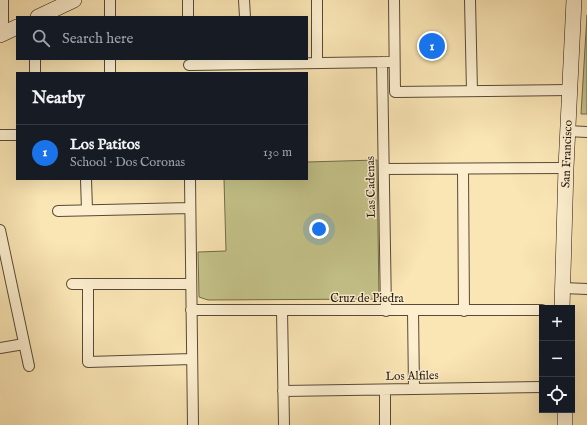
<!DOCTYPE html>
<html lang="en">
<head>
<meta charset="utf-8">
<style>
  :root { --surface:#171b24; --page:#20242c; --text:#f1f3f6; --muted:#9ea1a6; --line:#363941; --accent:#1a73e8 }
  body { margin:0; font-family:"IM FELL English",serif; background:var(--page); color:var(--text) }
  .controls { position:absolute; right:12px; bottom:12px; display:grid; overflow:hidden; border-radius:0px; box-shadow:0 4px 16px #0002 }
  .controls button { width:36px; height:36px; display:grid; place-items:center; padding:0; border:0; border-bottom:1px solid var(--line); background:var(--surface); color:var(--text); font:20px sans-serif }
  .you { position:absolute; left:319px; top:229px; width:14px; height:14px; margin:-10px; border:3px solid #fff; border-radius:50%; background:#1a73e8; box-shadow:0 0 0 6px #1a73e833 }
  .badge { display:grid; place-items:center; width:26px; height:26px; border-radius:50%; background:var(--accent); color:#fff; font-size:13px; font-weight:700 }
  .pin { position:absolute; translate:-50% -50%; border:2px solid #fff; box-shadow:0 1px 4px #0006 }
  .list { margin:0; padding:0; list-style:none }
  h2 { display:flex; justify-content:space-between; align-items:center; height:52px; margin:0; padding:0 16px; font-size:17px }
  h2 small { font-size:13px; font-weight:400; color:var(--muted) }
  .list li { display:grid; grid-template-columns:26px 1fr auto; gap:12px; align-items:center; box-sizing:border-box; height:56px; padding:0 16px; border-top:1px solid var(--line) }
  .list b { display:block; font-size:15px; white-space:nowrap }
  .list p { margin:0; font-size:13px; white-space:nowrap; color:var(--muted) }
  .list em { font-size:13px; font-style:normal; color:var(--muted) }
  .icon { flex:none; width:22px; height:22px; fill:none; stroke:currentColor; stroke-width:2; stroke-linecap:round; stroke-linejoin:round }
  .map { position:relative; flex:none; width:587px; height:425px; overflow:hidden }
  .search { position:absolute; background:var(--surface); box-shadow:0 4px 16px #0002; left:16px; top:16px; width:292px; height:44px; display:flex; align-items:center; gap:10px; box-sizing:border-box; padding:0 14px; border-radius:0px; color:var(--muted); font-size:15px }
  .panel { position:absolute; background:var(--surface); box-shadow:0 4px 16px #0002; left:16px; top:72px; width:292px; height:108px; border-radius:0px }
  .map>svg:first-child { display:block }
  .grass { fill:#c4c389; stroke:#726c4a }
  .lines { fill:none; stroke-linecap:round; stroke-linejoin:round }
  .street-casing { stroke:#574a36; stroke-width:12 }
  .secondary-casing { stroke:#21160c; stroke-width:16 }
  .street { stroke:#fceece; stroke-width:10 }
  .secondary { stroke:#fceece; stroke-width:15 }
  .labels { text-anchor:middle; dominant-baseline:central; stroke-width:3; stroke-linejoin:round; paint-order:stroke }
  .street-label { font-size:12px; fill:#21160c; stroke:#fceece }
</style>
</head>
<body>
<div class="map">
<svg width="587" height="425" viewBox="0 0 587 425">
  <rect width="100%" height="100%" fill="#fae5b4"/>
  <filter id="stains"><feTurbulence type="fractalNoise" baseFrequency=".005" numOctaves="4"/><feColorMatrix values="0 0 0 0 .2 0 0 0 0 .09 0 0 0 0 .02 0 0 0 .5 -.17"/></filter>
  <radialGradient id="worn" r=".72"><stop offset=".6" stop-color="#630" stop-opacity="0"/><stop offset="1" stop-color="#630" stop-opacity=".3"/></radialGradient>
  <path class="grass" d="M 587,15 L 587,114 L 581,114 Z
    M 377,160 L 379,299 L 208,300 L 199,297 L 198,252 L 226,251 L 224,179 L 307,179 L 307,162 Z"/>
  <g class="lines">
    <defs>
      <path id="street" d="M 3,0 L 3,34
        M 110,0 L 110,17
        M 188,0 L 188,17
        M 244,0 L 245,17
        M 317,0 L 317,63
        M 394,0 L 395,92 L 570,90
        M 470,0 L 472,91
        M 110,59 L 110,73
        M 382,62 L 386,311
        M 189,65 L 389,62
        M 35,73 L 35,59
        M 567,131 L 587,132
        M 0,135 L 17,135
        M 384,169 L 566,168
        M 463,169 L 464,311
        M 86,179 L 87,210
        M 190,179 L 193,425
        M 58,211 L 190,208
        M 0,230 L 29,366
        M 72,284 L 191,284
        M 88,284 L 88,362 L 192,359
        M 563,288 L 587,289
        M 191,310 L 542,310
        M 282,310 L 284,425
        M 413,311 L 414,389
        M 0,348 L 24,344
        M 385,390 L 385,425
        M 283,391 L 542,387"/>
      <path id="secondary" d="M 38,17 L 74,0
        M 0,35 L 17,27
        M 562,308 L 566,168 L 574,0
        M 565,410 L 565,425"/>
    </defs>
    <use href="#street" class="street-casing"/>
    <use href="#secondary" class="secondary-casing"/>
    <use href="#street" class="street"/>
    <use href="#secondary" class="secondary"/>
  </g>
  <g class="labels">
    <g class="street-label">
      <text transform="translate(567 154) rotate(-88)">San Francisco</text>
      <text transform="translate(371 187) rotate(-91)">Las Cadenas</text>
      <text x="367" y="298">Cruz de Piedra</text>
      <text transform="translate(412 376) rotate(-1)">Los Alfiles</text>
    </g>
  </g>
  <rect width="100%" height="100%" filter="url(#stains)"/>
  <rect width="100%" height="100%" fill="url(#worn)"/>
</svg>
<div class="controls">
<button>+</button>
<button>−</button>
<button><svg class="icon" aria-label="locate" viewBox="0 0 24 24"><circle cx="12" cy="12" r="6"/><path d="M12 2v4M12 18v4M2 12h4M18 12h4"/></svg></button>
</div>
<div class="you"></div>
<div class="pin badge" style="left:432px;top:46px">1</div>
<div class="search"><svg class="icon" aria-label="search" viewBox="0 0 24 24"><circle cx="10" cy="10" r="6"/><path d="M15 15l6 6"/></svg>Search here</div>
<section class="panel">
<h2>Nearby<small></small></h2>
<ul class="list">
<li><span class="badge">1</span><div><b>Los Patitos</b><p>School · Dos Coronas</p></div><em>130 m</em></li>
</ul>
</section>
</div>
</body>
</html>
